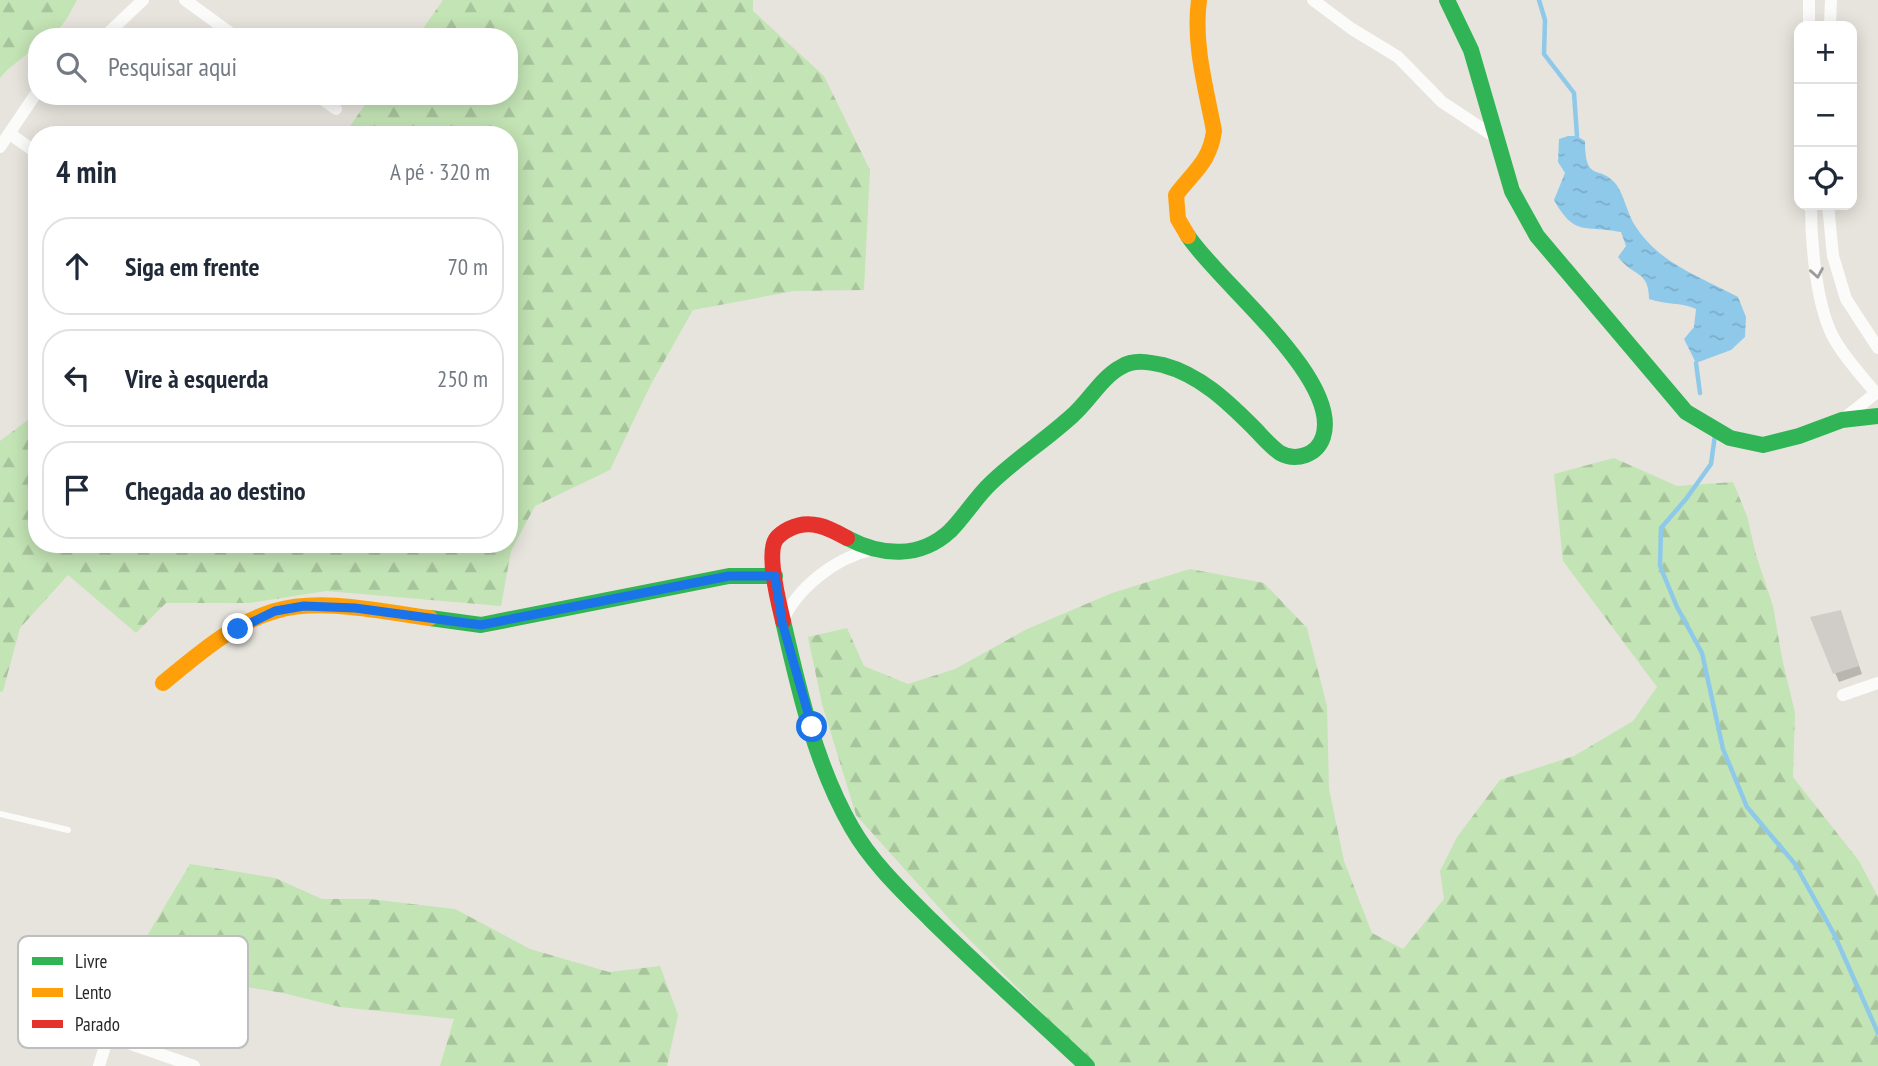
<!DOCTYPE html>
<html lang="pt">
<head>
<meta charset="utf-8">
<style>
  :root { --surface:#fff; --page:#f6f6f7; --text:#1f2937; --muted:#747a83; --line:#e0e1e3 }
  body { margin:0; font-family:"PT Sans Narrow",sans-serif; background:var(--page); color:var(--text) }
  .controls { position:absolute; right:21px; top:21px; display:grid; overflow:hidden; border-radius:14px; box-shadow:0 4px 18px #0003 }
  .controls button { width:63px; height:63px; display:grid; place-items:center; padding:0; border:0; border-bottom:2px solid var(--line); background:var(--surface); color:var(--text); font:35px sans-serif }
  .stop { position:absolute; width:21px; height:21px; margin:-16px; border:5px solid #1a73e8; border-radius:50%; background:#fff }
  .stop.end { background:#1a73e8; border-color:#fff; box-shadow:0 2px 7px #0008 }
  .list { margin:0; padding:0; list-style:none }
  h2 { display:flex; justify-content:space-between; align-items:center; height:91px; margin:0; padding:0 28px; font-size:30px }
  h2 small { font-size:23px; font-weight:400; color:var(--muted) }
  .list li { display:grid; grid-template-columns:46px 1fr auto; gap:21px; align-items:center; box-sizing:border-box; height:98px; margin:0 14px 14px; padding:0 14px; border:2px solid var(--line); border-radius:28px }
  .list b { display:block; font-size:26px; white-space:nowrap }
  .list em { font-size:23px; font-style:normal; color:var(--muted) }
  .icon { flex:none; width:38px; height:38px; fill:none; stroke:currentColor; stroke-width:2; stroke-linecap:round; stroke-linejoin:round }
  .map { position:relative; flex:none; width:1878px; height:1066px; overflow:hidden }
  .search { position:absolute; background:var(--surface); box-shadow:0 4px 18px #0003; left:28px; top:28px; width:490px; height:77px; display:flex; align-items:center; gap:18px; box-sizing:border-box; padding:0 24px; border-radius:28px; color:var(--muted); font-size:26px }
  .panel { position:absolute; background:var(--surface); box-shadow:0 4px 18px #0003; left:28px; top:126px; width:490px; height:427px; border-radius:28px }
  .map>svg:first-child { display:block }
  .forest { fill:url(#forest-firs) }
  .water { fill:url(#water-ripples) }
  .shadow { fill:#0003 }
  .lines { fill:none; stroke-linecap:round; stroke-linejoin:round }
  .stream { stroke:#8fc9ea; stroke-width:4.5 }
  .building { fill:#d0cdc8 }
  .lane { stroke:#fbfbfa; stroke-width:6 }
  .street { stroke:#fbfbfa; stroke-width:12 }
  .fast { stroke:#30b455; stroke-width:16 }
  .slow { stroke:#ff9f0a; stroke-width:16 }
  .jam { stroke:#e5322d; stroke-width:16 }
  .oneway { stroke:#9c9c9c }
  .route { stroke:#1a73e8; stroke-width:9 }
  .key { fill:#fff; stroke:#bebebe; stroke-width:2 }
  .key-label { font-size:19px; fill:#282828 }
</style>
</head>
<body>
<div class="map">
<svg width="1878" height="1066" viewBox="0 0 1878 1066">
  <defs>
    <pattern id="forest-firs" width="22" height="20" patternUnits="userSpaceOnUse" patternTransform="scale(1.75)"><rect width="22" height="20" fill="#c3e4b5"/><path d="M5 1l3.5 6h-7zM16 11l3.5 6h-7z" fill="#a8c49c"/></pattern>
    <pattern id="water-ripples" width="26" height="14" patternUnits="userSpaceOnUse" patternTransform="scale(1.75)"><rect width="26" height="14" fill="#8fc9ea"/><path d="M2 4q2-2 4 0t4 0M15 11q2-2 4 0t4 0" fill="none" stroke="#7badc9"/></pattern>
  </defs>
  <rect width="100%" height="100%" fill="#e7e4dd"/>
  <path class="forest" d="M 0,0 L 77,0 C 67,18 60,37 37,37 L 37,46 L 7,70 L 0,78 Z
    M 443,0 L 753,0 L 753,11 L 824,76 L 870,170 L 864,290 L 794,291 L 693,310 L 650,386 L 610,470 L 535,506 L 511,551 L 501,606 L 326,591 L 249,603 L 166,603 L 136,633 L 68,575 L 20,628 L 3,691 L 0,692 L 0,441 L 37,413 L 37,544 L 509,544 L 509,135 L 344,135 L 371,96 L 509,96 L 509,37 L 417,37 Z
    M 1614,458 L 1677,486 L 1733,482 L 1747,516 L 1756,555 L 1773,606 L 1782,658 L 1795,713 L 1793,777 L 1859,861 L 1878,897 L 1878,1066 L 1095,1066 L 953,923 L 856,815 L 822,704 L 808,637 L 847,628 L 864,666 L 908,684 L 955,669 L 1025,630 L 1112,593 L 1190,569 L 1264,583 L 1307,628 L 1327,706 L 1329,789 L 1344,861 L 1372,933 L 1403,949 L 1444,899 L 1440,871 L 1457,837 L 1500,780 L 1574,756 L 1633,721 L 1657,687 L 1563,561 L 1554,474 Z
    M 190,864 L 275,878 L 322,899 L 369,899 L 455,909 L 530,949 L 609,972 L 660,966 L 678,1015 L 667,1066 L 440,1066 L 454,1019 L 340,1007 L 283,993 L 179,976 L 156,963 L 147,936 Z"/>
  <path class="water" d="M 1568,136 L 1577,136 L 1585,141 C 1585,184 1600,164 1616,184 C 1624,195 1627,212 1634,224 C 1659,264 1699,276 1738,297 L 1746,317 L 1745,337 L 1731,350 L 1696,363 L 1684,339 L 1694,327 L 1696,309 C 1680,302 1666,305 1649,299 C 1649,270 1633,277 1618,257 L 1626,246 L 1621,232 C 1584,225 1575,237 1554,200 L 1565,173 L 1558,162 L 1559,139 Z"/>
  <path class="shadow" d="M 1840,612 L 1862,674 L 1839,682 L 1812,619 Z"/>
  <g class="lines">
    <path class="stream" d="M 1539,0 L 1545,20 L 1544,54 L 1574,93 L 1577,136
      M 1696,363 L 1700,393
      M 1715,435 L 1711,464 L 1686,499 L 1661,528 L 1660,566 L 1677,607 L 1702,653 L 1723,749 L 1747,807 L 1795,864 L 1834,934 L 1878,1033"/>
  </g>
  <path class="building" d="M 1841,610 L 1859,666 L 1833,674 L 1810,617 Z"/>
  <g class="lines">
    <path class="lane" d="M 0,814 L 68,830"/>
    <path class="street" d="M 185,0 L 236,37
      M 1313,0 L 1352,29 L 1398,57 L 1442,102 L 1498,139
      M 1809,0 L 1809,26
      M 1830,26 L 1831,0
      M 104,37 L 143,0
      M 318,96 L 336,109
      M 10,134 L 37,153
      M 0,147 L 37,92
      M 1811,205 C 1811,242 1816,310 1836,342 C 1847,360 1862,377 1876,393 L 1842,420
      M 1828,205 L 1833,256 L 1846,299 L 1878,348
      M 782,622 C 797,588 835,558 871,550
      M 1843,695 L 1878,683
      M 108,1036 L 194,1066
      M 99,1066 L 131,959"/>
    <path class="fast" d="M 1447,0 L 1471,50 L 1512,191 L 1537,236 L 1686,412 L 1730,438 L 1763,445 L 1799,436 L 1842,420 L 1878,416
      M 847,538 C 881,556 920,559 950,531 C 965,516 976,497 991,483 C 1017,458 1047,439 1073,415 C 1089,401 1102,377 1121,367 C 1134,359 1149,362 1163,365 C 1200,375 1227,401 1253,427 C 1262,436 1270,446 1280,453 C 1296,462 1317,455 1323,437 C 1342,379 1218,282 1188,236
      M 430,618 L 481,625 L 729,576 L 775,576
      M 783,621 C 799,691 816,766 852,828 C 872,863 903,892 931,920 C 982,970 1035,1017 1087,1066"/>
    <path class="slow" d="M 1188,236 L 1178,219 L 1176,195 C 1193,172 1210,162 1214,131 C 1206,88 1193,44 1199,0
      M 163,683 C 196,656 233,623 275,611 C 321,597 383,612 430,618"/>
    <path class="jam" d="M 783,621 C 779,604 766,554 776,539 C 779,535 785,531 789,529 C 810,518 829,528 847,538"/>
  </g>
  <defs><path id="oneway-chevron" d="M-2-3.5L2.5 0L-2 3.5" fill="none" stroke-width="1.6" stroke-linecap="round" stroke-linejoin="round" transform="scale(1.75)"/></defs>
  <use class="oneway" href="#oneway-chevron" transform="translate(1817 273) rotate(80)"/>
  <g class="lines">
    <path class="route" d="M 238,629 L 275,611 L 304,606 L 355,608 L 481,625 L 729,576 L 775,576 L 782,622 L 812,727"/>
  </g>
  <rect x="18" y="936" width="230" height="112" rx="10" class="key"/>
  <rect x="32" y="957" width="31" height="8" fill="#30b455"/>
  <rect x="32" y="988" width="31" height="9" fill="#ff9f0a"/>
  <rect x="32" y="1020" width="31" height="8" fill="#e5322d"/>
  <g class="key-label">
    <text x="75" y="968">Livre</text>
    <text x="75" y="999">Lento</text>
    <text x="75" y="1031">Parado</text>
  </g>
</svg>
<div class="controls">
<button>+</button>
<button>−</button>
<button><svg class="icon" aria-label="locate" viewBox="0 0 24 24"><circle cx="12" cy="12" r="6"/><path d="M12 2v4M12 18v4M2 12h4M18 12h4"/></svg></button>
</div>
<div class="stop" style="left:812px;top:727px"></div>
<div class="stop end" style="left:238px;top:629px"></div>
<div class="search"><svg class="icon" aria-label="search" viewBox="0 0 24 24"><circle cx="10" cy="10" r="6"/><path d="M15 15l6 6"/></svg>Pesquisar aqui</div>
<section class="panel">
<h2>4 min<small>A pé · 320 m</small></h2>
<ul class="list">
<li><svg class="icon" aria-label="ahead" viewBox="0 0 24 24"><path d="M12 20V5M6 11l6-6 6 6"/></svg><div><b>Siga em frente</b></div><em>70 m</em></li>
<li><svg class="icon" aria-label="left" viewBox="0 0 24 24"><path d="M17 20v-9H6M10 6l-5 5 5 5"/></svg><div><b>Vire à esquerda</b></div><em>250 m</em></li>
<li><svg class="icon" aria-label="arrive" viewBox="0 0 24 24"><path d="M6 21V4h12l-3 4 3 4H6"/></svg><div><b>Chegada ao destino</b></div></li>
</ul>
</section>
</div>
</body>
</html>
